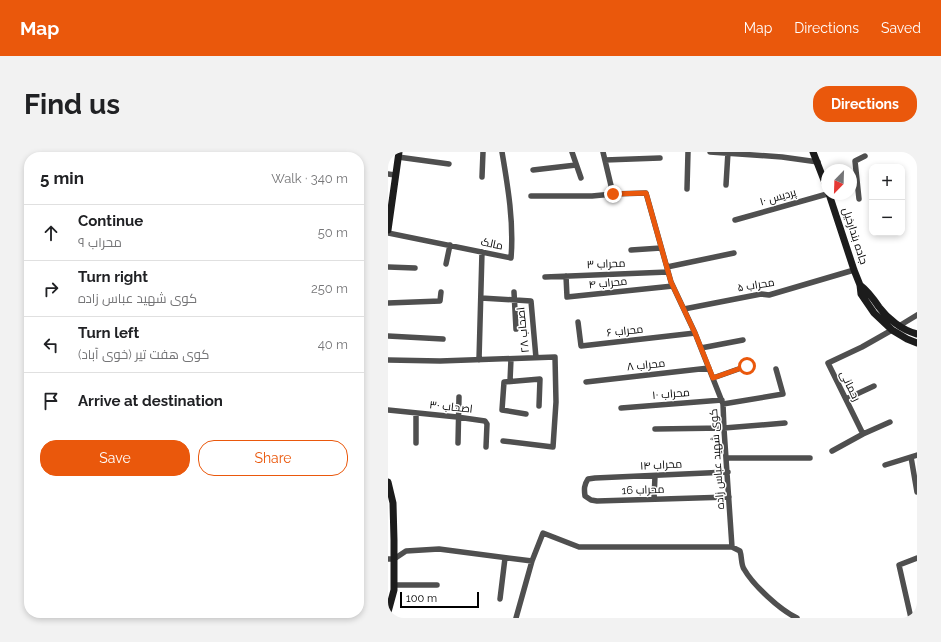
<!DOCTYPE html>
<html lang="en">
<head>
<meta charset="utf-8">
<style>
  :root { --surface:#fff; --page:#f2f2f2; --text:#202124; --muted:#757577; --line:#e0e0e0; --accent:#ea580c }
  body { margin:0; font-family:Raleway,Cairo,sans-serif; background:var(--page); color:var(--text) }
  .controls { position:absolute; right:12px; top:12px; display:grid; overflow:hidden; border-radius:8px; box-shadow:0 2px 6px #0003 }
  .controls button { width:36px; height:36px; display:grid; place-items:center; padding:0; border:0; border-bottom:1px solid var(--line); background:var(--surface); color:var(--text); font:20px sans-serif }
  .compass { position:absolute; left:433px; top:12px; width:36px; height:36px; border-radius:50%; background:var(--surface); box-shadow:0 2px 6px #0003; rotate:203deg }
  .scale { position:absolute; left:12px; bottom:10px; width:79px; box-sizing:border-box; padding-left:4px; border:2px solid #000; border-top:0; font-size:11px; line-height:14px; white-space:nowrap; color:#000; -webkit-text-stroke:3px #fff; paint-order:stroke }
  .stop { position:absolute; width:12px; height:12px; margin:-9px; border:3px solid #ea580c; border-radius:50%; background:#fff }
  .stop.end { background:#ea580c; border-color:#fff; box-shadow:0 1px 4px #0008 }
  .list { margin:0; padding:0; list-style:none }
  h2 { display:flex; justify-content:space-between; align-items:center; height:52px; margin:0; padding:0 16px; font-size:17px }
  h2 small { font-size:13px; font-weight:400; color:var(--muted) }
  .list li { display:grid; grid-template-columns:26px 1fr auto; gap:12px; align-items:center; box-sizing:border-box; height:56px; padding:0 16px; border-top:1px solid var(--line) }
  .list b { display:block; font-size:15px; white-space:nowrap }
  .list p { margin:0; font-size:13px; white-space:nowrap; color:var(--muted) }
  .list em { font-size:13px; font-style:normal; color:var(--muted) }
  .actions { display:flex; gap:8px; padding:12px 16px }
  .actions a { flex:1; padding:9px 0; border:1px solid var(--accent); border-radius:16px; text-align:center; font-size:14px; color:var(--accent) }
  .actions .main { background:var(--accent); color:#fff }
  .icon { flex:none; width:22px; height:22px; fill:none; stroke:currentColor; stroke-width:2; stroke-linecap:round; stroke-linejoin:round }
  .map { position:relative; flex:none; width:529px; height:466px; overflow:hidden; border-radius:16px }
  header { display:flex; align-items:center; gap:24px; box-sizing:border-box; height:56px; padding:0 20px; background:var(--accent); color:#fff }
  header strong { font-size:19px }
  nav { display:flex; gap:22px; margin-inline-start:auto; font-size:14px }
  .intro { display:flex; align-items:center; justify-content:space-between; box-sizing:border-box; height:96px; padding:0 24px }
  h1 { margin:0; font-size:28px }
  .button { padding:10px 18px; border-radius:16px; background:var(--accent); color:#fff; font-size:14px; font-weight:700 }
  main { display:flex; gap:24px; padding:0 24px }
  aside { flex:1; background:var(--surface); border-radius:16px; box-shadow:0 2px 6px #0003 }
  .map>svg:first-child { display:block }
  .lines { fill:none; stroke-linecap:round; stroke-linejoin:round }
  .minor { stroke:#4f4f4f; stroke-width:5.5 }
  .secondary { stroke:#1c1c1c; stroke-width:7 }
  .route { stroke:#ea580c; stroke-width:5 }
  .labels { text-anchor:middle; dominant-baseline:central; stroke-width:3; stroke-linejoin:round; paint-order:stroke }
  .street-label { font-size:11px; fill:#000; stroke:#fff }
</style>
</head>
<body>
<header>
<strong>Map</strong>
<nav><a>Map</a><a>Directions</a><a>Saved</a></nav>
</header>
<div class="intro"><h1>Find us</h1><a class="button">Directions</a></div>
<main>
<aside>
<h2>5 min<small>Walk · 340 m</small></h2>
<ul class="list">
<li><svg class="icon" aria-label="ahead" viewBox="0 0 24 24"><path d="M12 20V5M6 11l6-6 6 6"/></svg><div><b>Continue</b><p>محراب ۹</p></div><em>50 m</em></li>
<li><svg class="icon" aria-label="right" viewBox="0 0 24 24"><path d="M7 20v-9h11M14 6l5 5-5 5"/></svg><div><b>Turn right</b><p>کوی شهید عباس زاده</p></div><em>250 m</em></li>
<li><svg class="icon" aria-label="left" viewBox="0 0 24 24"><path d="M17 20v-9H6M10 6l-5 5 5 5"/></svg><div><b>Turn left</b><p>کوی هفت تیر (خوی آباد)</p></div><em>40 m</em></li>
<li><svg class="icon" aria-label="arrive" viewBox="0 0 24 24"><path d="M6 21V4h12l-3 4 3 4H6"/></svg><div><b>Arrive at destination</b></div></li>
</ul>
<div class="actions"><a class="main">Save</a><a>Share</a></div>
</aside>
<div class="map">
<svg width="529" height="466" viewBox="0 0 529 466">
  <rect width="100%" height="100%" fill="#fff"/>
  <g class="lines">
    <path class="minor" d="M 184,0 L 193,26
      M 215,0 L 225,42 L 258,41 L 283,130 L 307,181 L 335,252 L 336,277 L 344,395
      M 322,0 L 394,5 L 430,10
      M 10,5 L 61,12
      M 217,8 L 272,6
      M 145,18 L 188,13
      M 0,22 L 7,23
      M 94,25 L 95,0
      M 338,33 L 340,0
      M 299,37 L 300,0
      M 143,44 L 204,44 L 225,42
      M 471,47 L 467,9 L 477,4
      M 347,68 L 439,42
      M 0,81 L 123,106 C 126,71 120,35 114,0
      M 243,98 L 273,96
      M 58,112 L 62,93
      M 0,115 L 27,116
      M 279,115 L 346,101
      M 178,124 L 179,145 L 285,134
      M 157,125 L 280,120
      M 126,140 L 128,177
      M 93,146 L 143,149 L 148,206
      M 0,151 L 52,149 L 53,140
      M 296,157 L 373,142 L 381,143 L 466,118
      M 190,170 L 193,194 L 307,181
      M 511,174 L 529,163
      M 0,184 L 55,187
      M 313,196 L 355,188
      M 0,208 L 52,209 L 167,205 L 168,250 L 165,295 L 115,289
      M 91,208 L 94,100
      M 325,226 L 359,214
      M 122,229 L 123,207
      M 198,230 L 321,216
      M 458,247 L 486,234
      M 335,252 L 395,242 L 388,217
      M 233,256 L 334,248
      M 0,258 L 69,265 L 97,269 L 99,272 L 98,295
      M 28,261 L 28,291
      M 138,262 L 114,258 L 116,230 L 152,227 L 151,254
      M 502,270 L 475,282 L 440,211 L 474,195 L 504,178
      M 267,277 L 336,276 L 397,271
      M 70,291 L 71,245
      M 444,299 L 475,282
      M 523,305 L 529,340
      M 339,306 L 422,306
      M 497,313 L 529,303
      M 340,320 L 207,326 L 200,327 C 196,333 196,337 197,344 L 203,348 L 209,349 L 341,345
      M 266,347 L 267,324
      M 0,407 L 6,407 L 18,399 L 51,397 L 144,409
      M 6,433 L 49,433
      M 112,447 L 117,406
      M 128,466 L 144,409 L 155,381 L 191,395 L 344,395 L 352,399 C 354,405 353,413 356,417 C 365,433 392,458 409,466
      M 523,466 L 511,413 L 529,406"/>
    <path class="secondary" d="M 425,0 L 439,36
      M 441,42 L 466,118 L 472,133 L 473,142 L 486,161 L 504,178 L 519,187 L 529,191
      M 0,78 L 11,0
      M 472,133 C 480,139 485,146 491,155 C 500,167 514,178 529,182
      M 0,330 L 5,351 L 6,388 L 6,438 L 0,460"/>
  </g>
  <g class="lines">
    <path class="route" d="M 225,42 L 258,41 L 283,130 L 307,181 L 325,226 L 359,214"/>
  </g>
  <g class="labels">
    <g class="street-label">
      <text transform="translate(390 45) rotate(-16)">پردیس ۱۰</text>
      <text transform="translate(467 84) rotate(72)">جاده بندارخیل</text>
      <text transform="translate(104 92) rotate(12)">مالک</text>
      <text transform="translate(218 112) rotate(-2)">محراب ۳</text>
      <text transform="translate(220 131) rotate(-6)">محراب ۴</text>
      <text transform="translate(368 133) rotate(-9)">محراب ۵</text>
      <text transform="translate(135 178) rotate(-96)">اصحاب ۲۸</text>
      <text transform="translate(237 179) rotate(-6)">محراب ۶</text>
      <text transform="translate(258 213) rotate(-6)">محراب ۸</text>
      <text transform="translate(462 234) rotate(64)">رحمانی</text>
      <text transform="translate(283 242) rotate(-5)">محراب ۱۰</text>
      <text transform="translate(63 255) rotate(6)">اصحاب ۳۰</text>
      <text transform="translate(329 307) rotate(-94)">کوی شهید عباس زاده</text>
      <text transform="translate(273 313) rotate(-3)">محراب ۱۴</text>
      <text transform="translate(255 338) rotate(-2)">محراب 16</text>
    </g>
  </g>
</svg>
<div class="controls">
<button>+</button>
<button>−</button>
</div>
<svg class="compass" viewBox="-18 -18 36 36"><path d="M0-13l5 13h-10z" fill="#e53935"/><path d="M0 13l5-13h-10z" fill="#757577"/></svg>
<div class="scale">100 m</div>
<div class="stop" style="left:359px;top:214px"></div>
<div class="stop end" style="left:225px;top:42px"></div>
</div>
</main>
</body>
</html>
